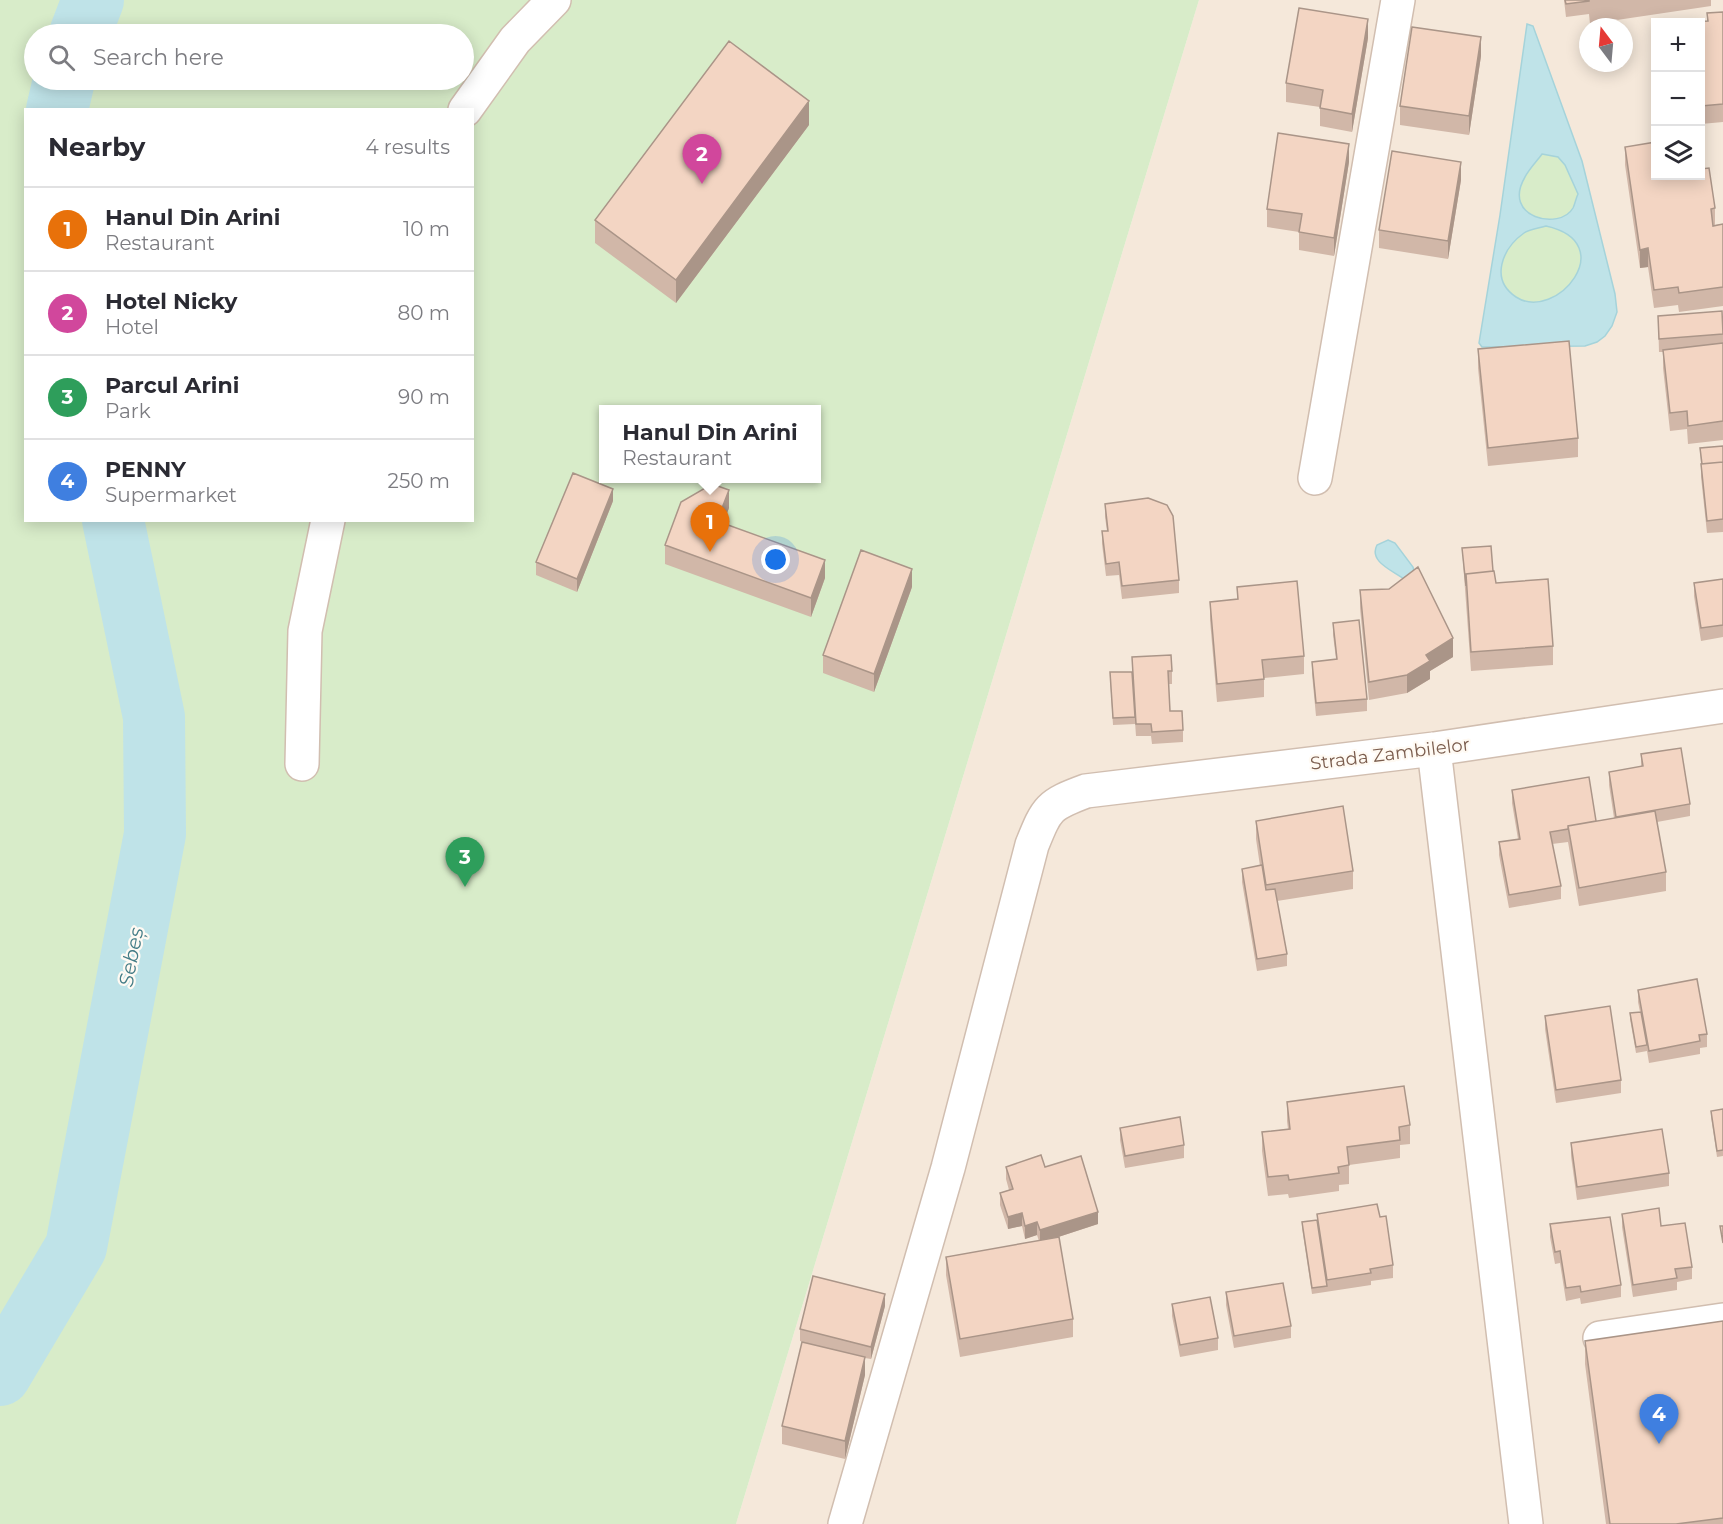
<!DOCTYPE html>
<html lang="en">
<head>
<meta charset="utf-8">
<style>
  :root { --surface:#fff; --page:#f2f2f3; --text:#2b2b33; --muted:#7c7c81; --line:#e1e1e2; --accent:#e76f51 }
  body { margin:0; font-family:Montserrat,sans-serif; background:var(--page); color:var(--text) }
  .controls { position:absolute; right:18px; top:18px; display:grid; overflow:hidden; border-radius:0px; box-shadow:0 3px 15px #0003 }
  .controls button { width:54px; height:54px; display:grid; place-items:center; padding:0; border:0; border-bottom:2px solid var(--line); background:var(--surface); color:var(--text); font:30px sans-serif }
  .compass { position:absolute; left:1579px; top:18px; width:54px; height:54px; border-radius:50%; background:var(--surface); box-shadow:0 3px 15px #0003; rotate:344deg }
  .you { position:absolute; left:776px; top:560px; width:21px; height:21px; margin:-15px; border:4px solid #fff; border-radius:50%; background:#1a73e8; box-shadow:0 0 0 9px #1a73e833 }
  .badge { display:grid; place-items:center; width:39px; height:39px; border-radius:50%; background:var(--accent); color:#fff; font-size:20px; font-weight:700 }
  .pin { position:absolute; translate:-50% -50px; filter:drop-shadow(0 2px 3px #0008) }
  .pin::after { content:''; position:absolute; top:32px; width:21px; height:18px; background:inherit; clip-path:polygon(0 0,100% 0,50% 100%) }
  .popup { position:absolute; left:599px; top:405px; width:222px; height:78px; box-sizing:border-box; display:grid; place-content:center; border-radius:0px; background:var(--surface); filter:drop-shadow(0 2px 4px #0005); font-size:20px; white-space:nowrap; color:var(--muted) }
  .popup b { font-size:22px; color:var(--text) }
  .popup::after { content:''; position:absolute; left:50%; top:100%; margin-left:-12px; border:12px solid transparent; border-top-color:var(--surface) }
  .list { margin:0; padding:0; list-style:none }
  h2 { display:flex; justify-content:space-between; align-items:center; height:78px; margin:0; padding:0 24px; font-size:26px }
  h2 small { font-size:20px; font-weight:400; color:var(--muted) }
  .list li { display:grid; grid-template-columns:39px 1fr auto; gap:18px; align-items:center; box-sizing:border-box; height:84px; padding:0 24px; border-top:2px solid var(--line) }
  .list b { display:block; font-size:22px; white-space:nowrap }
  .list p { margin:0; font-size:20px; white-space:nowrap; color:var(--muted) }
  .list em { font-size:20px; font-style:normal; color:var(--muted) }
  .icon { flex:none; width:33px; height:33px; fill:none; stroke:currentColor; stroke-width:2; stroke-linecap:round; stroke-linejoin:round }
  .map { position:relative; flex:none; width:1723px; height:1524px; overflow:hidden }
  .search { position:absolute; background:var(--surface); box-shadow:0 3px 15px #0003; left:24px; top:24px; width:450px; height:66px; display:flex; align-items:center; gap:15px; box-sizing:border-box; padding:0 21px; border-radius:33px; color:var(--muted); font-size:22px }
  .panel { position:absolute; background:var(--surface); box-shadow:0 3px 15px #0003; left:24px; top:108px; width:450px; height:414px; border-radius:0px }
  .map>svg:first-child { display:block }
  .residential { fill:#f5e8da; fill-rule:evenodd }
  .green { fill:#d8ecc9; fill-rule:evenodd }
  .water { fill:#bfe3e8; stroke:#a5d3da; stroke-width:1.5; fill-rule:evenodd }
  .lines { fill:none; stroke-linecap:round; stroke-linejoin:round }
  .river { stroke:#bfe3e8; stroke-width:62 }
  .street-casing { stroke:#d1beb0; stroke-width:36 }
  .street { stroke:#fff; stroke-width:33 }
  .wall { fill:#d1b7a8 }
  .shaded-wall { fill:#aa9588 }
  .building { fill:#f3d5c3; stroke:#aa9588; stroke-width:1.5 }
  .labels { text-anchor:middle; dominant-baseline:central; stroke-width:4.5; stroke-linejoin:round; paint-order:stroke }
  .street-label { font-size:18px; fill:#7a5c4d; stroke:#fffaf3 }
  .water-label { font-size:20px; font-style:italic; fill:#437c86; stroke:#fffaf3 }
</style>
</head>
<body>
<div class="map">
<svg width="1723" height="1524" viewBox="0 0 1723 1524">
  <rect width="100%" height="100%" fill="#fdf6ec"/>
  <path class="residential" d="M 1199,0 L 1723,0 L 1723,1524 L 736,1524 ZM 1656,22 L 1700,22 L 1700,176 L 1656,176 ZM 1588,27 L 1624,27 L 1624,63 L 1588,63 Z"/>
  <path class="green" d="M 0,0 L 1199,0 L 736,1524 L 0,1524 ZM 34,34 L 464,34 L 464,80 L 34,80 ZM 26,110 L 472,110 L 472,520 L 26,520 ZM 604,410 L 816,410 L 816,478 L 604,478 Z
    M 1542,154 L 1558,157 L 1565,165 L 1578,194 C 1576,198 1575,204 1573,208 C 1560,231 1501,218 1525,177 C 1529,169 1537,161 1542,154 Z
    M 1546,226 C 1623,243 1555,323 1516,297 C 1489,279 1503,248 1524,233 C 1530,229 1540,228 1546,226 Z"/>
  <path class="water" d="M 1527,24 L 1533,26 L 1582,161 L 1615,294 L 1617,312 L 1612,326 L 1605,336 L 1597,342 L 1585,346 L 1486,347 L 1482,347 L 1479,343 L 1500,215 ZM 1542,154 L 1558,157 L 1565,165 L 1578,194 C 1576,198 1575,204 1573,208 C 1560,231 1501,218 1525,177 C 1529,169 1537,161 1542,154 ZM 1546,226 C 1622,243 1556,323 1516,297 C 1489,279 1503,248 1524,233 C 1530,229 1540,228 1546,226 Z
    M 1388,540 L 1395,543 L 1413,567 L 1414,571 L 1405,580 C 1394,571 1368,562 1377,545 Z"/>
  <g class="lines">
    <path class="river" d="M 80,34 L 93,0
      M 57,110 L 64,80
      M 0,1375 L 76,1247 L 155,834 L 154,717 L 113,520"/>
    <defs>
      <path id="street" d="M 465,110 L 515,40 L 554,0
        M 1315,478 L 1398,0
        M 1434,749 L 1526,1524
        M 302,764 L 305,631 L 328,520
        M 1600,1338 L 1723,1320
        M 845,1524 L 948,1168 L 1032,845 C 1047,808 1048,805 1086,791 L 1434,749 L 1723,706"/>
    </defs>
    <use href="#street" class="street-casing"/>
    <use href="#street" class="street"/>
  </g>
  <path class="wall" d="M 1564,0 L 1711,0 L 1711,6 L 1590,24 L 1589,14 L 1566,17 Z
    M 1723,12 L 1723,122 L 1701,124 L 1701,22 L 1707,21 L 1707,13 Z
    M 1368,38 L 1352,132 L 1320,126 L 1320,107 L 1286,102 L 1286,83 Z
    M 1481,56 L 1469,135 L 1400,125 L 1400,106 Z
    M 809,125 L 676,303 L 595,243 L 595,220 Z
    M 1625,147 L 1701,169 L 1715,208 L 1715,225 L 1723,224 L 1723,306 L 1679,312 L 1678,305 L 1654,308 L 1648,267 L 1640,268 L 1625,165 Z
    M 1349,162 L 1334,256 L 1299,250 L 1299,232 L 1267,227 L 1267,209 Z
    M 1461,180 L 1448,259 L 1379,248 L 1379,230 Z
    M 1658,316 L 1723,320 L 1723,440 L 1688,444 L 1687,429 L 1670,431 L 1663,368 L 1663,352 L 1659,352 Z
    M 1478,349 L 1578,438 L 1578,457 L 1488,466 L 1478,368 Z
    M 1723,446 L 1723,532 L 1707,533 L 1701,477 L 1701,464 L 1700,448 Z
    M 613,501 L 577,592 L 536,575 L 536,562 Z
    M 1105,504 L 1179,580 L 1179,593 L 1122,599 L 1119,575 L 1106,576 L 1102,544 L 1102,531 L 1107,531 L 1105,517 Z
    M 729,508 L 723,523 L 825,578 L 811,617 L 665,564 L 665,545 Z
    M 1462,548 L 1493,571 L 1496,583 L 1553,646 L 1553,665 L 1471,671 Z
    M 1723,579 L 1723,637 L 1701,641 L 1694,596 L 1694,583 Z
    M 912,587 L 874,692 L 823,673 L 823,655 Z
    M 1237,587 L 1304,656 L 1304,674 L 1264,678 L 1264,697 L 1217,702 L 1210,620 L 1210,602 L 1237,599 Z
    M 1360,590 L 1453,657 L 1430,671 L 1430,679 L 1407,693 L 1369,700 L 1360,608 Z
    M 1333,623 L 1367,699 L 1367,711 L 1316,716 L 1312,674 L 1312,662 L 1336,659 L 1333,635 Z
    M 1132,657 L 1172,671 L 1172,684 L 1168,684 L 1170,711 L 1183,730 L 1183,742 L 1152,744 L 1151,736 L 1136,736 L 1135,722 L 1135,724 L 1113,725 L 1110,678 L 1132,672 Z
    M 1641,754 L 1690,804 L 1690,816 L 1657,822 L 1666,872 L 1666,891 L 1579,906 L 1568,842 L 1552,844 L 1561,886 L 1561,899 L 1509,908 L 1499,855 L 1499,842 L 1518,839 L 1512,803 L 1512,790 L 1596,821 L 1614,818 L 1609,785 L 1609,772 L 1641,767 Z
    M 1256,821 L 1353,871 L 1353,889 L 1277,901 L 1287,954 L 1287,966 L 1257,971 L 1242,882 L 1242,869 L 1260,866 L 1256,839 Z
    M 1638,990 L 1707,1034 L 1707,1047 L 1700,1048 L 1700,1054 L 1649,1063 L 1647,1051 L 1636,1053 L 1630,1019 L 1630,1013 L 1640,1012 L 1638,1002 Z
    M 1545,1016 L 1621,1080 L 1621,1093 L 1556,1103 L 1545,1029 Z
    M 1287,1102 L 1410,1125 L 1410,1144 L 1400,1145 L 1400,1158 L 1349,1165 L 1349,1184 L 1339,1185 L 1339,1191 L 1289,1198 L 1288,1194 L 1268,1196 L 1262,1151 L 1262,1132 L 1288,1129 L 1287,1121 Z
    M 1723,1109 L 1723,1156 L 1717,1157 L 1711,1117 L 1711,1111 Z
    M 1120,1128 L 1184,1145 L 1184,1158 L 1125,1168 L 1120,1140 Z
    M 1571,1143 L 1669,1173 L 1669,1186 L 1577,1200 L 1571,1156 Z
    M 1006,1167 L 1045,1167 L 1098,1224 L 1052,1239 L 1073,1319 L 1073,1337 L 960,1357 L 946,1275 L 946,1257 L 1039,1241 L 1037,1235 L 1025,1239 L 1022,1226 L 1008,1229 L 1000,1205 L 1000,1193 L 1009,1190 L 1006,1179 Z
    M 1317,1214 L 1380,1217 L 1393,1265 L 1393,1278 L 1371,1281 L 1371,1285 L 1312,1294 L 1302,1228 L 1302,1222 L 1317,1220 Z
    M 1622,1214 L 1661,1226 L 1692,1267 L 1692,1279 L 1677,1282 L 1677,1290 L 1633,1297 L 1622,1227 Z
    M 1550,1224 L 1621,1285 L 1621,1297 L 1581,1304 L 1580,1298 L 1566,1301 L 1560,1263 L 1555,1264 L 1550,1237 Z
    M 1226,1292 L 1291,1326 L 1291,1338 L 1234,1348 L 1226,1305 Z
    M 1172,1304 L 1218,1338 L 1218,1350 L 1180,1357 L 1172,1316 Z
    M 885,1306 L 871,1359 L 865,1358 L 865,1375 L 845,1459 L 782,1444 L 782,1426 L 810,1344 L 800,1341 L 800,1329 Z
    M 1723,1321 L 1723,1524 L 1606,1524 L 1585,1364 L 1585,1341 Z"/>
  <path class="shaded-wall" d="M 1368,19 L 1368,38 L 1352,132 L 1352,114 Z
    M 1481,37 L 1481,56 L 1469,135 L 1469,116 Z
    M 809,101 L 809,125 L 676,303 L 676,280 Z
    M 1349,144 L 1349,162 L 1334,256 L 1334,238 Z
    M 1461,162 L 1461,180 L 1448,259 L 1448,241 Z
    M 1648,248 L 1648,267 L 1640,268 L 1640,250 Z
    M 613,489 L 613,501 L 577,592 L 577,579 Z
    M 729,490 L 729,508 L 717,539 L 717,521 Z
    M 825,560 L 825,578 L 811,617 L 811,598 Z
    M 912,569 L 912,587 L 874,692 L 874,674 Z
    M 1453,638 L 1453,657 L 1430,671 L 1430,679 L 1407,693 L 1407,675 L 1426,655 Z
    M 1098,1212 L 1098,1224 L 1040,1243 L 1040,1230 Z
    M 1022,1213 L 1022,1226 L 1008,1229 L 1008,1217 Z
    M 1037,1222 L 1037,1235 L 1025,1239 L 1025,1226 Z
    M 885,1294 L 885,1306 L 871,1359 L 871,1347 Z
    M 865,1357 L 865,1375 L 845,1459 L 845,1441 Z"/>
  <path class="building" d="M 1565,0 L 1589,0 L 1589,1 L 1566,4 Z
    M 1299,8 L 1368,19 L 1352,114 L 1320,108 L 1323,90 L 1286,83 Z
    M 1723,12 L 1723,104 L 1701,106 L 1701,22 L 1688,22 L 1708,21 L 1707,13 Z
    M 1412,27 L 1481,37 L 1469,116 L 1400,106 Z
    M 729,41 L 809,101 L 676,280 L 595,220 Z
    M 1278,133 L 1349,144 L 1334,238 L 1299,232 L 1302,214 L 1267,209 Z
    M 1656,142 L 1656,176 L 1701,176 L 1701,161 L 1701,169 L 1709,168 L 1715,208 L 1711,209 L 1713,226 L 1723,224 L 1723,287 L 1679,293 L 1678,287 L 1654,290 L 1648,248 L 1640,250 L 1625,147 Z
    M 1392,151 L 1461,162 L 1448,241 L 1379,230 Z
    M 1722,311 L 1723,334 L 1659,339 L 1658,316 Z
    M 1569,341 L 1578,438 L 1488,448 L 1478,349 Z
    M 1723,343 L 1723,421 L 1688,426 L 1687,411 L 1670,413 L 1663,350 Z
    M 1723,446 L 1723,462 L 1702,464 L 1700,448 Z
    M 1723,462 L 1723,519 L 1707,521 L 1701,464 Z
    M 573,473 L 613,489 L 577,579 L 536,562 Z
    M 712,484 L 729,490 L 717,521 L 825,560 L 811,598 L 665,545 L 681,502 Z
    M 1148,498 L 1167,505 L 1173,516 L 1179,580 L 1122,586 L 1119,562 L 1106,564 L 1102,531 L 1108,531 L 1105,504 Z
    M 1491,546 L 1493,571 L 1466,574 L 1466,586 L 1462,548 Z
    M 861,550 L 912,569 L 874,674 L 823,655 Z
    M 1418,567 L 1453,638 L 1426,655 L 1430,661 L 1407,675 L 1369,682 L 1360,590 L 1389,589 Z
    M 1494,571 L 1496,583 L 1548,579 L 1553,646 L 1471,652 L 1466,574 Z
    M 1723,579 L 1723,625 L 1701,628 L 1694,583 Z
    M 1297,581 L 1304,656 L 1262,660 L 1264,679 L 1217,684 L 1210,602 L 1238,599 L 1237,587 Z
    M 1359,620 L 1367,699 L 1316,703 L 1312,662 L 1337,659 L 1333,623 Z
    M 1171,655 L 1172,671 L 1168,671 L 1170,711 L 1182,711 L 1183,730 L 1152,732 L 1151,724 L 1136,724 L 1132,657 Z
    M 1110,672 L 1132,672 L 1135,717 L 1113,718 Z
    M 1681,748 L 1690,804 L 1616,817 L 1609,772 L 1643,766 L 1641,754 Z
    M 1589,777 L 1596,821 L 1568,826 L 1568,829 L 1550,832 L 1561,886 L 1509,895 L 1499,842 L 1520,839 L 1512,790 Z
    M 1343,806 L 1353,871 L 1266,885 L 1256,821 Z
    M 1655,811 L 1666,872 L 1579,888 L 1568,826 Z
    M 1262,865 L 1266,890 L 1275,889 L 1287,954 L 1257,959 L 1242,869 Z
    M 1697,979 L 1707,1034 L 1699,1035 L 1700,1041 L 1649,1051 L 1638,990 Z
    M 1610,1006 L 1621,1080 L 1556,1090 L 1545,1016 Z
    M 1641,1012 L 1647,1045 L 1636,1047 L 1630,1013 Z
    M 1404,1086 L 1410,1125 L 1399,1127 L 1400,1140 L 1347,1147 L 1349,1165 L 1338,1167 L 1339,1173 L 1289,1180 L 1288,1175 L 1268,1177 L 1262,1132 L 1290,1129 L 1287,1102 Z
    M 1723,1109 L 1723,1150 L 1717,1151 L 1711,1111 Z
    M 1180,1117 L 1184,1145 L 1125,1156 L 1120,1128 Z
    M 1662,1129 L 1669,1173 L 1577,1187 L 1571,1143 Z
    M 1041,1155 L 1045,1167 L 1081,1156 L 1098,1212 L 1040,1230 L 1037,1222 L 1025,1226 L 1022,1213 L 1008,1217 L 1000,1193 L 1013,1189 L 1006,1167 Z
    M 1377,1204 L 1380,1217 L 1386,1216 L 1393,1265 L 1370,1269 L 1371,1273 L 1327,1280 L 1317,1214 Z
    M 1659,1208 L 1661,1226 L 1685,1223 L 1692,1267 L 1675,1269 L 1677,1278 L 1633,1285 L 1622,1214 Z
    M 1610,1217 L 1621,1285 L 1581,1292 L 1580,1286 L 1566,1288 L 1560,1251 L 1555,1252 L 1550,1224 Z
    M 1317,1220 L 1327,1286 L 1312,1288 L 1302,1222 Z
    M 1720,1226 L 1723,1226 L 1723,1243 Z
    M 1059,1237 L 1073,1319 L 960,1339 L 946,1257 Z
    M 813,1276 L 885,1294 L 871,1347 L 800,1329 Z
    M 1283,1283 L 1291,1326 L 1234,1336 L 1226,1292 Z
    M 1210,1297 L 1218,1338 L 1180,1345 L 1172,1304 Z
    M 1723,1321 L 1723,1518 L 1676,1524 L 1610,1524 L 1585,1341 Z
    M 802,1342 L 865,1357 L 845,1441 L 782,1426 Z"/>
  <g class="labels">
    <g class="street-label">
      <text transform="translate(1390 754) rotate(-7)">Strada Zambilelor</text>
    </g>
    <g class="water-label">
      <text transform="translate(131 957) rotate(-79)">Sebeș</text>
    </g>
  </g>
</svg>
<div class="controls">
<button>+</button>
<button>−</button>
<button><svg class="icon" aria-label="layers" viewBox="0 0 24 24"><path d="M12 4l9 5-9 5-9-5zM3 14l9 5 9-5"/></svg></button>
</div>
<svg class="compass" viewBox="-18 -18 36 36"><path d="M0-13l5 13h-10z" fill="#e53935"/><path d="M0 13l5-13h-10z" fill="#7c7c81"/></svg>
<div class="you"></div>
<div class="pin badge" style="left:710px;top:552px;background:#e8710a">1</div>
<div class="popup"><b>Hanul Din Arini</b>Restaurant</div>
<div class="pin badge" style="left:702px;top:184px;background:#d1479c">2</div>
<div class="pin badge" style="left:465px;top:887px;background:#2e9e5b">3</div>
<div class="pin badge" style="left:1659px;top:1444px;background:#3f7fe0">4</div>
<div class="search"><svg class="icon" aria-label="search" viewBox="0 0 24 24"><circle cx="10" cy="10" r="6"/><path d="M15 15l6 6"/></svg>Search here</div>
<section class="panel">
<h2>Nearby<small>4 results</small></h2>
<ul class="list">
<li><span class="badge" style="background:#e8710a">1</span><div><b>Hanul Din Arini</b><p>Restaurant</p></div><em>10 m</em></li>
<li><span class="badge" style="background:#d1479c">2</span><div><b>Hotel Nicky</b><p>Hotel</p></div><em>80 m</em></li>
<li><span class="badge" style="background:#2e9e5b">3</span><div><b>Parcul Arini</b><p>Park</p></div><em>90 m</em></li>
<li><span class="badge" style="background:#3f7fe0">4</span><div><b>PENNY</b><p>Supermarket</p></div><em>250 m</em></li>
</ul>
</section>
</div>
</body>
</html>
